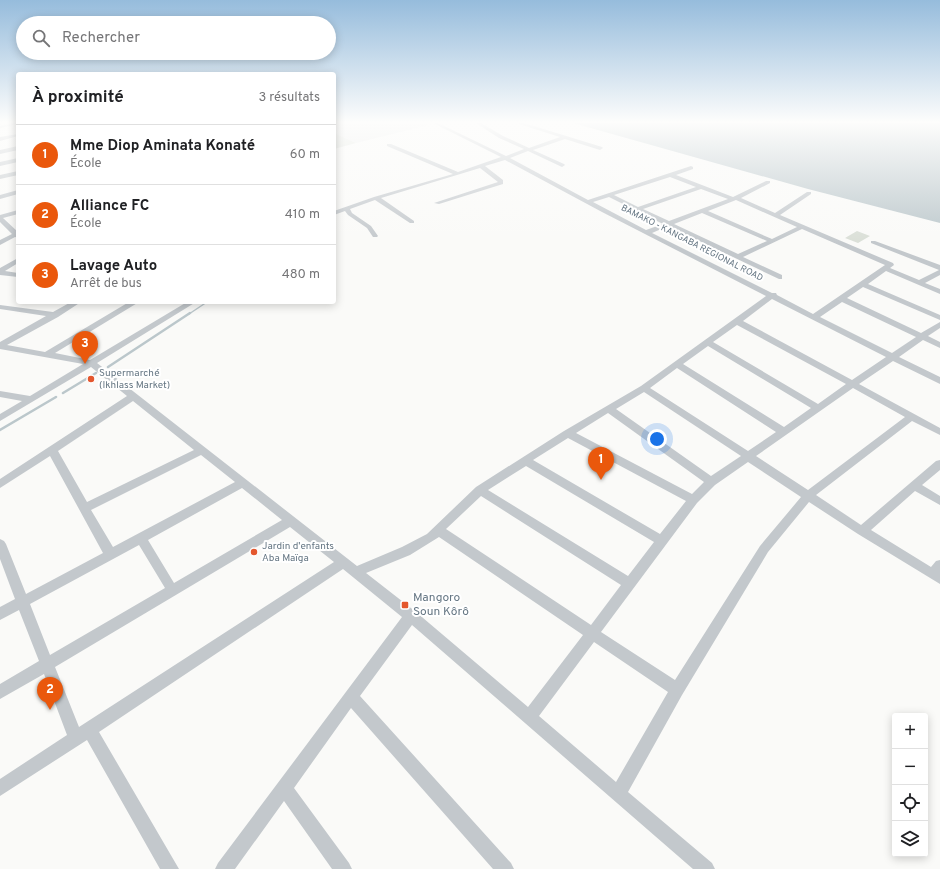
<!DOCTYPE html>
<html lang="fr">
<head>
<meta charset="utf-8">
<style>
  :root { --surface:#fff; --page:#f2f2f2; --text:#202124; --muted:#757577; --line:#e0e0e0; --accent:#ea580c }
  body { margin:0; font-family:Overpass,sans-serif; background:var(--page); color:var(--text) }
  .controls { position:absolute; right:12px; bottom:12px; display:grid; overflow:hidden; border-radius:4px; box-shadow:0 2px 10px #0003 }
  .controls button { width:36px; height:36px; display:grid; place-items:center; padding:0; border:0; border-bottom:1px solid var(--line); background:var(--surface); color:var(--text); font:20px sans-serif }
  .you { position:absolute; left:657px; top:439px; width:14px; height:14px; margin:-10px; border:3px solid #fff; border-radius:50%; background:#1a73e8; box-shadow:0 0 0 6px #1a73e833 }
  .badge { display:grid; place-items:center; width:26px; height:26px; border-radius:50%; background:var(--accent); color:#fff; font-size:13px; font-weight:700 }
  .pin { position:absolute; translate:-50% -33px; filter:drop-shadow(0 1px 2px #0008) }
  .pin::after { content:''; position:absolute; top:21px; width:14px; height:12px; background:inherit; clip-path:polygon(0 0,100% 0,50% 100%) }
  .list { margin:0; padding:0; list-style:none }
  h2 { display:flex; justify-content:space-between; align-items:center; height:52px; margin:0; padding:0 16px; font-size:17px }
  h2 small { font-size:13px; font-weight:400; color:var(--muted) }
  .list li { display:grid; grid-template-columns:26px 1fr auto; gap:12px; align-items:center; box-sizing:border-box; height:60px; padding:0 16px; border-top:1px solid var(--line) }
  .list b { display:block; font-size:15px; white-space:nowrap }
  .list p { margin:0; font-size:13px; white-space:nowrap; color:var(--muted) }
  .list em { font-size:13px; font-style:normal; color:var(--muted) }
  .icon { flex:none; width:22px; height:22px; fill:none; stroke:currentColor; stroke-width:2; stroke-linecap:round; stroke-linejoin:round }
  .map { position:relative; flex:none; width:940px; height:869px; overflow:hidden }
  .search { position:absolute; background:var(--surface); box-shadow:0 2px 10px #0003; left:16px; top:16px; width:320px; height:44px; display:flex; align-items:center; gap:10px; box-sizing:border-box; padding:0 14px; border-radius:22px; color:var(--muted); font-size:15px }
  .panel { position:absolute; background:var(--surface); box-shadow:0 2px 10px #0003; left:16px; top:72px; width:320px; height:232px; border-radius:4px }
  .map>svg:first-child { display:block }
  .built { fill:#e8e9e9 }
  .green { fill:#dadfd7 }
  .water { fill:#bbc7cb }
  .lines { fill:none; stroke-linecap:round; stroke-linejoin:round }
  .stream-far1 { stroke:#bbc7cb; stroke-width:1.5 }
  .stream { stroke:#bbc7cb; stroke-width:2.5 }
  .minor { fill:#c3c8cc; fill-rule:evenodd }
  .poi-dot { fill:#e4572e; stroke:#fff; stroke-width:1.5 }
  .labels { text-anchor:middle; dominant-baseline:central; stroke-width:4; stroke-linejoin:round; paint-order:stroke }
  .far-street-label { font-size:9px; fill:#657683; stroke:#fff }
  .poi-label { font-size:10px; fill:#657683; stroke:#fff; text-anchor:start }
  .near-poi-label { font-size:12px; fill:#657683; stroke:#fff; text-anchor:start }
</style>
</head>
<body>
<div class="map">
<svg width="940" height="869" viewBox="0 0 940 869">
  <rect width="100%" height="100%" fill="#fafaf8"/>
  <path class="built" d="M 334,123 L 425,123 L 429,125 L 356,143 L 334,133 Z"/>
  <path class="green" d="M 334,133 L 356,143 L 334,149 Z
    M 857,231 L 870,236 L 858,243 L 845,238 Z"/>
  <path class="water" d="M 573,123 L 940,123 L 940,223 L 808,189 Z"/>
  <g class="lines">
    <path class="stream-far1" d="M 189,314 L 207,302"/>
    <path class="stream" d="M 108,367 L 190,313
      M 63,393 L 96,373
      M 0,430 L 56,397"/>
    <path class="minor" d="M 14,123 L 18,123 L 18,124 L 0,128 L 0,126 Z
      M 433,123 L 438,123 L 506,156 L 524,149 L 499,138 L 476,123 L 481,123 L 503,136 L 529,148 L 560,137 L 519,124 L 519,123 L 524,123 L 602,147 L 603,148 L 600,150 L 565,139 L 533,150 L 564,164 L 565,165 L 562,167 L 528,151 L 510,158 L 588,200 L 691,166 L 693,167 L 693,169 L 676,175 L 733,197 L 766,181 L 770,181 L 770,183 L 741,198 L 775,213 L 807,192 L 811,192 L 811,194 L 780,215 L 893,263 L 894,265 L 890,268 L 919,280 L 939,270 L 871,243 L 871,241 L 875,241 L 940,265 L 940,275 L 925,283 L 940,289 L 940,294 L 886,271 L 868,284 L 940,315 L 940,320 L 863,287 L 847,298 L 921,333 L 940,322 L 940,328 L 928,336 L 940,342 L 940,348 L 923,340 L 899,357 L 940,377 L 940,384 L 893,361 L 859,384 L 940,428 L 940,435 L 912,421 L 816,495 L 861,525 L 936,461 L 940,460 L 940,470 L 922,485 L 940,496 L 940,505 L 915,491 L 871,530 L 931,567 L 936,561 L 940,560 L 940,584 L 858,534 L 809,502 L 768,552 L 682,695 L 628,792 L 712,863 L 715,869 L 693,869 L 412,625 L 360,696 L 511,863 L 514,869 L 493,869 L 351,708 L 294,788 L 349,863 L 352,869 L 332,869 L 284,801 L 235,869 L 215,869 L 218,863 L 402,617 L 343,569 L 99,732 L 179,869 L 160,869 L 87,740 L 0,796 L 0,779 L 67,735 L 44,674 L 0,699 L 0,684 L 39,661 L 19,610 L 0,620 L 0,607 L 15,599 L 0,559 L 0,539 L 4,541 L 6,544 L 26,594 L 103,553 L 50,456 L 0,488 L 0,479 L 127,396 L 91,367 L 0,421 L 0,414 L 22,401 L 0,397 L 0,391 L 30,396 L 83,364 L 0,349 L 0,342 L 46,316 L 0,309 L 0,305 L 53,312 L 71,302 L 81,302 L 58,317 L 7,345 L 45,352 L 129,302 L 139,302 L 55,353 L 90,360 L 187,302 L 196,302 L 97,363 L 357,566 L 402,547 L 427,534 L 476,487 L 564,431 L 641,386 L 766,296 L 602,212 L 505,160 L 485,166 L 503,180 L 503,184 L 439,204 L 434,203 L 498,182 L 480,168 L 381,198 L 414,221 L 414,223 L 410,223 L 375,200 L 350,209 L 352,213 L 371,226 L 378,236 L 377,237 L 373,237 L 367,228 L 348,215 L 345,211 L 334,215 L 334,211 L 374,197 L 453,174 L 387,146 L 387,144 L 391,144 L 458,172 L 501,157 ZM 670,177 L 696,187 L 638,207 L 614,195 ZM 701,189 L 728,199 L 669,221 L 643,209 ZM 609,197 L 663,224 L 646,230 L 593,202 ZM 736,200 L 797,227 L 772,239 L 708,211 ZM 702,213 L 767,241 L 738,254 L 674,224 ZM 668,226 L 779,279 L 782,279 L 782,275 L 743,257 L 802,229 L 885,265 L 813,314 L 777,295 L 776,293 L 772,293 L 652,233 ZM 772,299 L 886,357 L 852,380 L 743,321 ZM 842,302 L 916,337 L 892,353 L 820,317 ZM 737,325 L 846,384 L 818,404 L 713,342 ZM 708,346 L 811,408 L 784,427 L 683,364 ZM 677,368 L 776,432 L 748,451 L 650,388 ZM 853,388 L 905,417 L 808,490 L 756,456 ZM 644,392 L 741,456 L 711,476 L 616,409 ZM 133,401 L 194,450 L 87,502 L 58,451 ZM 608,413 L 704,482 L 692,494 L 576,433 ZM 568,438 L 686,501 L 660,534 L 533,460 ZM 201,455 L 235,482 L 113,547 L 91,510 ZM 748,462 L 801,497 L 760,546 L 675,680 L 601,632 L 697,503 L 715,485 ZM 526,466 L 654,542 L 628,576 L 488,490 ZM 242,488 L 282,520 L 174,583 L 148,540 ZM 481,496 L 621,585 L 591,625 L 446,529 ZM 290,527 L 334,562 L 79,727 L 55,667 ZM 439,537 L 583,635 L 528,707 L 416,612 L 366,573 L 410,555 ZM 139,545 L 165,588 L 50,655 L 30,604 ZM 594,642 L 668,692 L 616,782 L 539,716 Z
      M 18,134 L 18,136 L 0,141 L 0,137 Z
      M 18,146 L 18,150 L 0,154 L 0,150 Z
      M 18,158 L 18,162 L 0,166 L 0,162 Z
      M 18,171 L 18,175 L 0,179 L 0,175 Z
      M 18,190 L 18,194 L 0,199 L 0,195 Z
      M 18,210 L 18,214 L 3,218 L 18,232 L 18,238 L 15,237 L 0,245 L 0,240 L 12,234 L 0,222 L 0,215 Z
      M 18,258 L 18,263 L 5,271 L 18,273 L 18,277 L 0,275 L 0,268 Z"/>
  </g>
  <linearGradient id="sky" x2="0" y2="1"><stop stop-color="#96bcdc"/><stop offset="0.5" stop-color="#fdfdfc"/><stop offset="1" stop-color="#fdfdfc" stop-opacity="0"/></linearGradient>
  <rect width="940" height="244" fill="url(#sky)"/>
  <g class="poi-dot">
    <circle cx="91" cy="379" r="4"/>
    <circle cx="254" cy="552" r="4"/>
    <rect x="401" y="601" width="8" height="8" rx="2"/>
  </g>
  <g class="labels">
    <g class="far-street-label">
      <text transform="translate(692 243) rotate(27)">BAMAKO - KANGABA REGIONAL ROAD</text>
    </g>
    <g class="poi-label">
      <text x="99" y="373">Supermarché<tspan x="99" dy="12">(Ikhlass Market)</tspan></text>
      <text x="262" y="546">Jardin d'enfants<tspan x="262" dy="12">Aba Maïga</tspan></text>
    </g>
    <g class="near-poi-label">
      <text x="413" y="598">Mangoro<tspan x="413" dy="14">Soun Kôrô</tspan></text>
    </g>
  </g>
</svg>
<div class="controls">
<button>+</button>
<button>−</button>
<button><svg class="icon" aria-label="locate" viewBox="0 0 24 24"><circle cx="12" cy="12" r="6"/><path d="M12 2v4M12 18v4M2 12h4M18 12h4"/></svg></button>
<button><svg class="icon" aria-label="layers" viewBox="0 0 24 24"><path d="M12 4l9 5-9 5-9-5zM3 14l9 5 9-5"/></svg></button>
</div>
<div class="you"></div>
<div class="pin badge" style="left:601px;top:480px">1</div>
<div class="pin badge" style="left:50px;top:710px">2</div>
<div class="pin badge" style="left:85px;top:364px">3</div>
<div class="search"><svg class="icon" aria-label="search" viewBox="0 0 24 24"><circle cx="10" cy="10" r="6"/><path d="M15 15l6 6"/></svg>Rechercher</div>
<section class="panel">
<h2>À proximité<small>3 résultats</small></h2>
<ul class="list">
<li><span class="badge">1</span><div><b>Mme Diop Aminata Konaté</b><p>École</p></div><em>60 m</em></li>
<li><span class="badge">2</span><div><b>Alliance FC</b><p>École</p></div><em>410 m</em></li>
<li><span class="badge">3</span><div><b>Lavage Auto</b><p>Arrêt de bus</p></div><em>480 m</em></li>
</ul>
</section>
</div>
</body>
</html>
